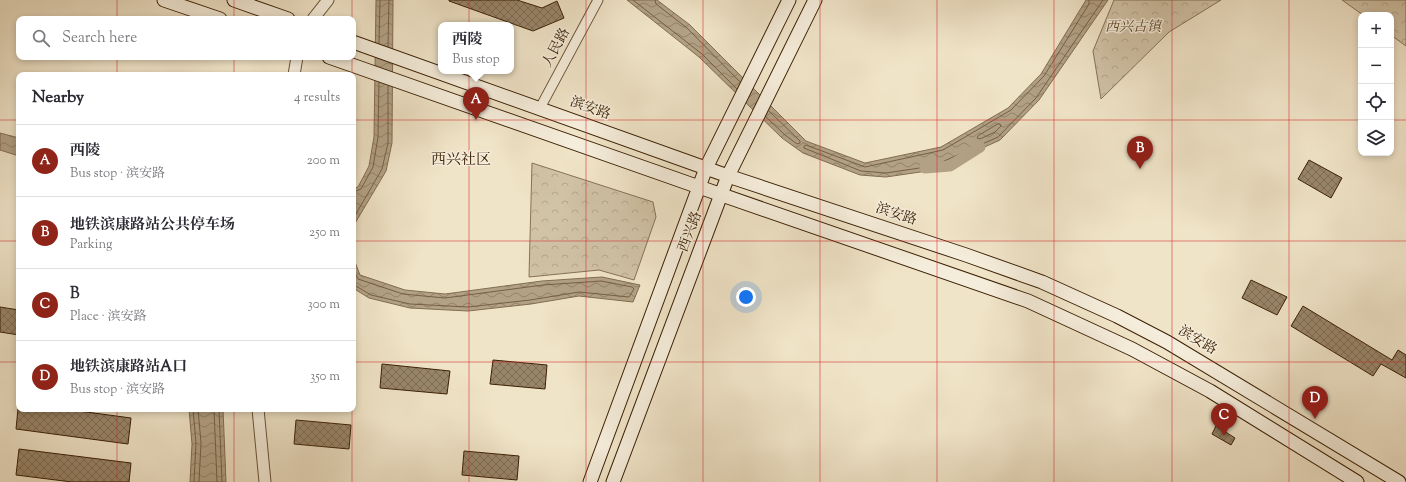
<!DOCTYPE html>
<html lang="en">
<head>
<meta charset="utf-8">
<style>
  :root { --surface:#fff; --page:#f2f2f3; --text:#2b2b33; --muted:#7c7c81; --line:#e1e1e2; --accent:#8f2418 }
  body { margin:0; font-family:"Sorts Mill Goudy","Noto Serif SC",serif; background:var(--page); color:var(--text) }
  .controls { position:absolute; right:12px; top:12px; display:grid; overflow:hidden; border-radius:8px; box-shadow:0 2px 6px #0003 }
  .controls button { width:36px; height:36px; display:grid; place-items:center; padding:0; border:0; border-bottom:1px solid var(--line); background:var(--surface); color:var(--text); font:20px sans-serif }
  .you { position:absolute; left:746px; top:297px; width:14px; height:14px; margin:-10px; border:3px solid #fff; border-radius:50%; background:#1a73e8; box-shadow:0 0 0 6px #1a73e833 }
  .badge { display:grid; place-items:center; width:26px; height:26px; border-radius:50%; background:var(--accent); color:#fff; font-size:13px; font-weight:700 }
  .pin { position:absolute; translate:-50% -33px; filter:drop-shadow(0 1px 2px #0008) }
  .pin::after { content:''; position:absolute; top:21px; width:14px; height:12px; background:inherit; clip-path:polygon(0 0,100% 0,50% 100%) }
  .popup { position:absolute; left:438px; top:22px; width:76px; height:52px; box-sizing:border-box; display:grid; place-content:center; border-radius:8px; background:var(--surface); filter:drop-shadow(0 1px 3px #0005); font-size:13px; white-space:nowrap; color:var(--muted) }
  .popup b { font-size:15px; color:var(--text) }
  .popup::after { content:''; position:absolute; left:50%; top:100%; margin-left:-8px; border:8px solid transparent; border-top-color:var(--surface) }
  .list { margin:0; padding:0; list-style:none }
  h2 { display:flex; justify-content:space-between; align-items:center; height:52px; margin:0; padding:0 16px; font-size:17px }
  h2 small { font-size:13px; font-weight:400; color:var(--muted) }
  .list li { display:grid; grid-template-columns:26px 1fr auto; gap:12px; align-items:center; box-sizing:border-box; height:72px; padding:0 16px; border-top:1px solid var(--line) }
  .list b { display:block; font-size:15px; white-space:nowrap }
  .list p { margin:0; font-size:13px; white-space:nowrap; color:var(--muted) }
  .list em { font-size:13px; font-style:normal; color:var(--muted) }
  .icon { flex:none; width:22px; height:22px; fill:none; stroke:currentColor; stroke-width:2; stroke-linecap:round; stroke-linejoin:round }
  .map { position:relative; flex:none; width:1406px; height:482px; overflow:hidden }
  .search { position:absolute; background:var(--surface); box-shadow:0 2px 6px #0003; left:16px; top:16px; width:340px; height:44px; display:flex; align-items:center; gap:10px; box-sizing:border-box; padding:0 14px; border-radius:8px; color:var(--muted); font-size:15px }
  .panel { position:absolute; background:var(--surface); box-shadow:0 2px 6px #0003; left:16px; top:72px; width:340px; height:340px; border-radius:8px }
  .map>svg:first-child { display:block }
  .park { fill:url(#park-crowns); stroke:#867256 }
  .water { fill:url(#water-waves); stroke:#826d51 }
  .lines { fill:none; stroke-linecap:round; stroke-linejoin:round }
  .shore { stroke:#766044; stroke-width:1 }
  .canal { stroke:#b2a185; stroke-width:11 }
  .building { fill:url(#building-cross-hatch); stroke:#3b2004 }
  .minor-casing { stroke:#685135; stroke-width:11 }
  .tertiary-casing { stroke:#685135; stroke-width:13 }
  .secondary-casing { stroke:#3b2004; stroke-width:15 }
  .minor { stroke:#f5eddb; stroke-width:9 }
  .tertiary { stroke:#f5eddb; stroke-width:11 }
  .secondary { stroke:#f5eddb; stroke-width:13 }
  .grid { fill:none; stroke:#d62828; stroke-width:1; stroke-opacity:0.55 }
  .labels { text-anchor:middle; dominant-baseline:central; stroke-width:3; stroke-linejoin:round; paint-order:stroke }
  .park-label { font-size:14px; font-style:italic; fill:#60492d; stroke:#f5eddb }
  .street-label { font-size:14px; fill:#3b2004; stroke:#f5eddb }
  .neighbourhood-label { font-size:15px; fill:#3b2004; stroke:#f5eddb }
</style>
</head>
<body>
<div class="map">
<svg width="1406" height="482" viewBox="0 0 1406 482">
  <defs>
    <pattern id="park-crowns" width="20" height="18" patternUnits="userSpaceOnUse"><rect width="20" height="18" fill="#d1c3a7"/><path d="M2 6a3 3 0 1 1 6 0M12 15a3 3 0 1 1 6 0" fill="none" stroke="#b4a78e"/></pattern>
    <pattern id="water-waves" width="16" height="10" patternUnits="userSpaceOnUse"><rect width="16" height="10" fill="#b2a185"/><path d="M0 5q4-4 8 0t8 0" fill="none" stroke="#92836b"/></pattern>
    <pattern id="building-cross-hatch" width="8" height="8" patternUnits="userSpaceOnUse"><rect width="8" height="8" fill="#99866a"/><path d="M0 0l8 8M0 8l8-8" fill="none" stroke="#7e6d55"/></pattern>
  </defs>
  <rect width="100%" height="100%" fill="#f0e4c8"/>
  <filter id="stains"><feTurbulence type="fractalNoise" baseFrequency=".005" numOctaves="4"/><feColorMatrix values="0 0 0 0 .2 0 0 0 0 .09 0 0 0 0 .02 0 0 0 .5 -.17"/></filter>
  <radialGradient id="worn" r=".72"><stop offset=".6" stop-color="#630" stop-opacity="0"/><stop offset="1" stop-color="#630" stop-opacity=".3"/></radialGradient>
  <path class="park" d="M 1114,0 L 1221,0 L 1169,32 L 1101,99 L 1093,51 Z
    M 1342,0 L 1406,0 L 1406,46 L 1391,35 L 1391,15 L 1363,15 Z
    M 532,163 L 653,202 L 656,217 L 634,280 L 599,270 L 529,277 Z"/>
  <path class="water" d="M 376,0 L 393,0 L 392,143 L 386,171 L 354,225 L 353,252 L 353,189 L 358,187 L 369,166 L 374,137 Z
    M 627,0 L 657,0 L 690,25 L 806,141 L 865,163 L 941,147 L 1008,108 L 1041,74 L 1086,0 L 1108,0 L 1039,100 L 1000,140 L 934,170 L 886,177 L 860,175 L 803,153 L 782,138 L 699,57 Z
    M 0,133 L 19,138 L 19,156 L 0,150 Z
    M 353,257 L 360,275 L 405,290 L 445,294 L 542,281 L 602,277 L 640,285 L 633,302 L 579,296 L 531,304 L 468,311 L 410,308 L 369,298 L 353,288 Z
    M 189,409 L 223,409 L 226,482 L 190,482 L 192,444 Z"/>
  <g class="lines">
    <path class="shore" d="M 633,0 L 702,54 L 737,89
      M 655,0 L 656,4 L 687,28 L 740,82
      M 1089,0 L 1089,4 L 1044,76 L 1011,110 L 943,150 L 865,167 L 806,145 L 804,146 L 804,148 L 861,171 L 886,173 L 933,166 L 998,137 L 1036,98 L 1103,0
      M 379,43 L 380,0
      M 388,47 L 389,0
      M 766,117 L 785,135 L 797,144 L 800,143 L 800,141 L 769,111
      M 998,124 L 1000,124 L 1001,126 L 995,132 L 980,139 L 977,138 L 978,136 Z
      M 353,192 L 361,189 L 373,167 L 378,137 L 379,82
      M 353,219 L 382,169 L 388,143 L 388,86
      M 353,269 L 358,279 L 403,294 L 445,298 L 543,285 L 601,281 L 632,287 L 634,289 L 629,297 L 579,292 L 530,300 L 468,307 L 410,304 L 371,295 L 356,286 L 353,285
      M 193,409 L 196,443 L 194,482
      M 198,409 L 201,443 L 199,482
      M 214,409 L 217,482
      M 219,409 L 222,482"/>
    <path class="canal" d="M 925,168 L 950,166 L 980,147"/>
  </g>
  <path class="building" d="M 449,0 L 517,0 L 542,8 L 557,1 L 564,18 L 533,31 L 449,1 Z
    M 1309,160 L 1342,178 L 1331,198 L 1298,179 Z
    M 1251,280 L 1287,297 L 1277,315 L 1242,298 Z
    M 1303,306 L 1392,360 L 1398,350 L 1406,355 L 1406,378 L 1381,364 L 1373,376 L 1291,326 Z
    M 0,307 L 19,310 L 19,335 L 0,332 Z
    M 493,360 L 547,365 L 545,389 L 490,384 Z
    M 382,364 L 450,371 L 447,394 L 380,388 Z
    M 18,409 L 64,409 L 131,418 L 128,444 L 16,429 Z
    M 296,420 L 351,425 L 349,449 L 294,444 Z
    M 1216,426 L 1235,438 L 1231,445 L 1212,434 Z
    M 19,449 L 131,463 L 129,482 L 72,482 L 16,475 Z
    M 464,451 L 519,456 L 517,480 L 462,475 Z"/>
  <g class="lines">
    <defs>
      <path id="minor" d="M 540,108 L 598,0"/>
      <path id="tertiary" d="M 313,19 L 328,0
        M 294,75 L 297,57
        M 258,409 L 265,482"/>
      <path id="secondary" d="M 164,0 L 220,19
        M 234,0 L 288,19
        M 353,42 L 728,176 L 966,255 L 1042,282 L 1117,316 L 1167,342 L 1399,482
        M 329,57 L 699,187 L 1028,301 L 1132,349 L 1210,391 L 1357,482
        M 590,482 L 706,168 L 789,0
        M 613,482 L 728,176 L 815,0"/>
    </defs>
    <use href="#minor" class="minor-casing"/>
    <use href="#tertiary" class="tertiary-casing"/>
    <use href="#secondary" class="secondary-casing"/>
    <use href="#minor" class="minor"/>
    <use href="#tertiary" class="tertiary"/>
    <use href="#secondary" class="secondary"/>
  </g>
  <path class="grid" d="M 117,0 L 117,19M 234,0 L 234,19M 352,0 L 352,19M 469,0 L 469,482M 586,0 L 586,482M 703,0 L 703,482M 820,0 L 820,482M 937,0 L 937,482M 1054,0 L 1054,482M 1172,0 L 1172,482M 1289,0 L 1289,482M 117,57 L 117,75M 234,57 L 234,75M 352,57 L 352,75M 0,120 L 19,120M 353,120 L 1361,120M 1391,120 L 1406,120M 0,241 L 19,241M 353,241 L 1406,241M 0,362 L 19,362M 353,362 L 1406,362M 117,409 L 117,482M 234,409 L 234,482M 352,409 L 352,482"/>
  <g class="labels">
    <g class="park-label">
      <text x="1133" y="28">西兴古镇</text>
    </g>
    <g class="street-label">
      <text transform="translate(557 48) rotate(-62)">人民路</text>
      <text transform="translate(590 109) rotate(20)">滨安路</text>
      <text transform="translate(896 215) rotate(18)">滨安路</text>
      <text transform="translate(691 232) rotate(-69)">西兴路</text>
      <text transform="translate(1197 341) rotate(31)">滨安路</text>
    </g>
    <g class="neighbourhood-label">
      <text x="461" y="160">西兴社区</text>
    </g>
  </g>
  <rect width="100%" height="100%" filter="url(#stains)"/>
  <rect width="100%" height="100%" fill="url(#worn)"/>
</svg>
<div class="controls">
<button>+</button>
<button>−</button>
<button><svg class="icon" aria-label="locate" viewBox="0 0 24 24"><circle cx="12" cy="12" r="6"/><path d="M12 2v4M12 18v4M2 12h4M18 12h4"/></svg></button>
<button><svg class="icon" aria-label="layers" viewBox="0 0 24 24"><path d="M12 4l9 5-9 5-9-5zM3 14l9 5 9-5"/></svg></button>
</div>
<div class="you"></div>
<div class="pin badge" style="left:476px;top:120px">A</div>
<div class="popup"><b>西陵</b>Bus stop</div>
<div class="pin badge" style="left:1140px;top:169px">B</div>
<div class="pin badge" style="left:1224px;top:436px">C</div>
<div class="pin badge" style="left:1315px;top:419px">D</div>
<div class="search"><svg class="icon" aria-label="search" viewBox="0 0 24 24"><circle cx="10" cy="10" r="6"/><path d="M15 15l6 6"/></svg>Search here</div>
<section class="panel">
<h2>Nearby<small>4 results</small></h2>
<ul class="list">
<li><span class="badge">A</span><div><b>西陵</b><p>Bus stop · 滨安路</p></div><em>200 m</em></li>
<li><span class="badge">B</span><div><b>地铁滨康路站公共停车场</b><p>Parking</p></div><em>250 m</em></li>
<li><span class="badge">C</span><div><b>B</b><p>Place · 滨安路</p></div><em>300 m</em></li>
<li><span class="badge">D</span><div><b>地铁滨康路站A口</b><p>Bus stop · 滨安路</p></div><em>350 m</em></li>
</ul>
</section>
</div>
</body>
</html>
